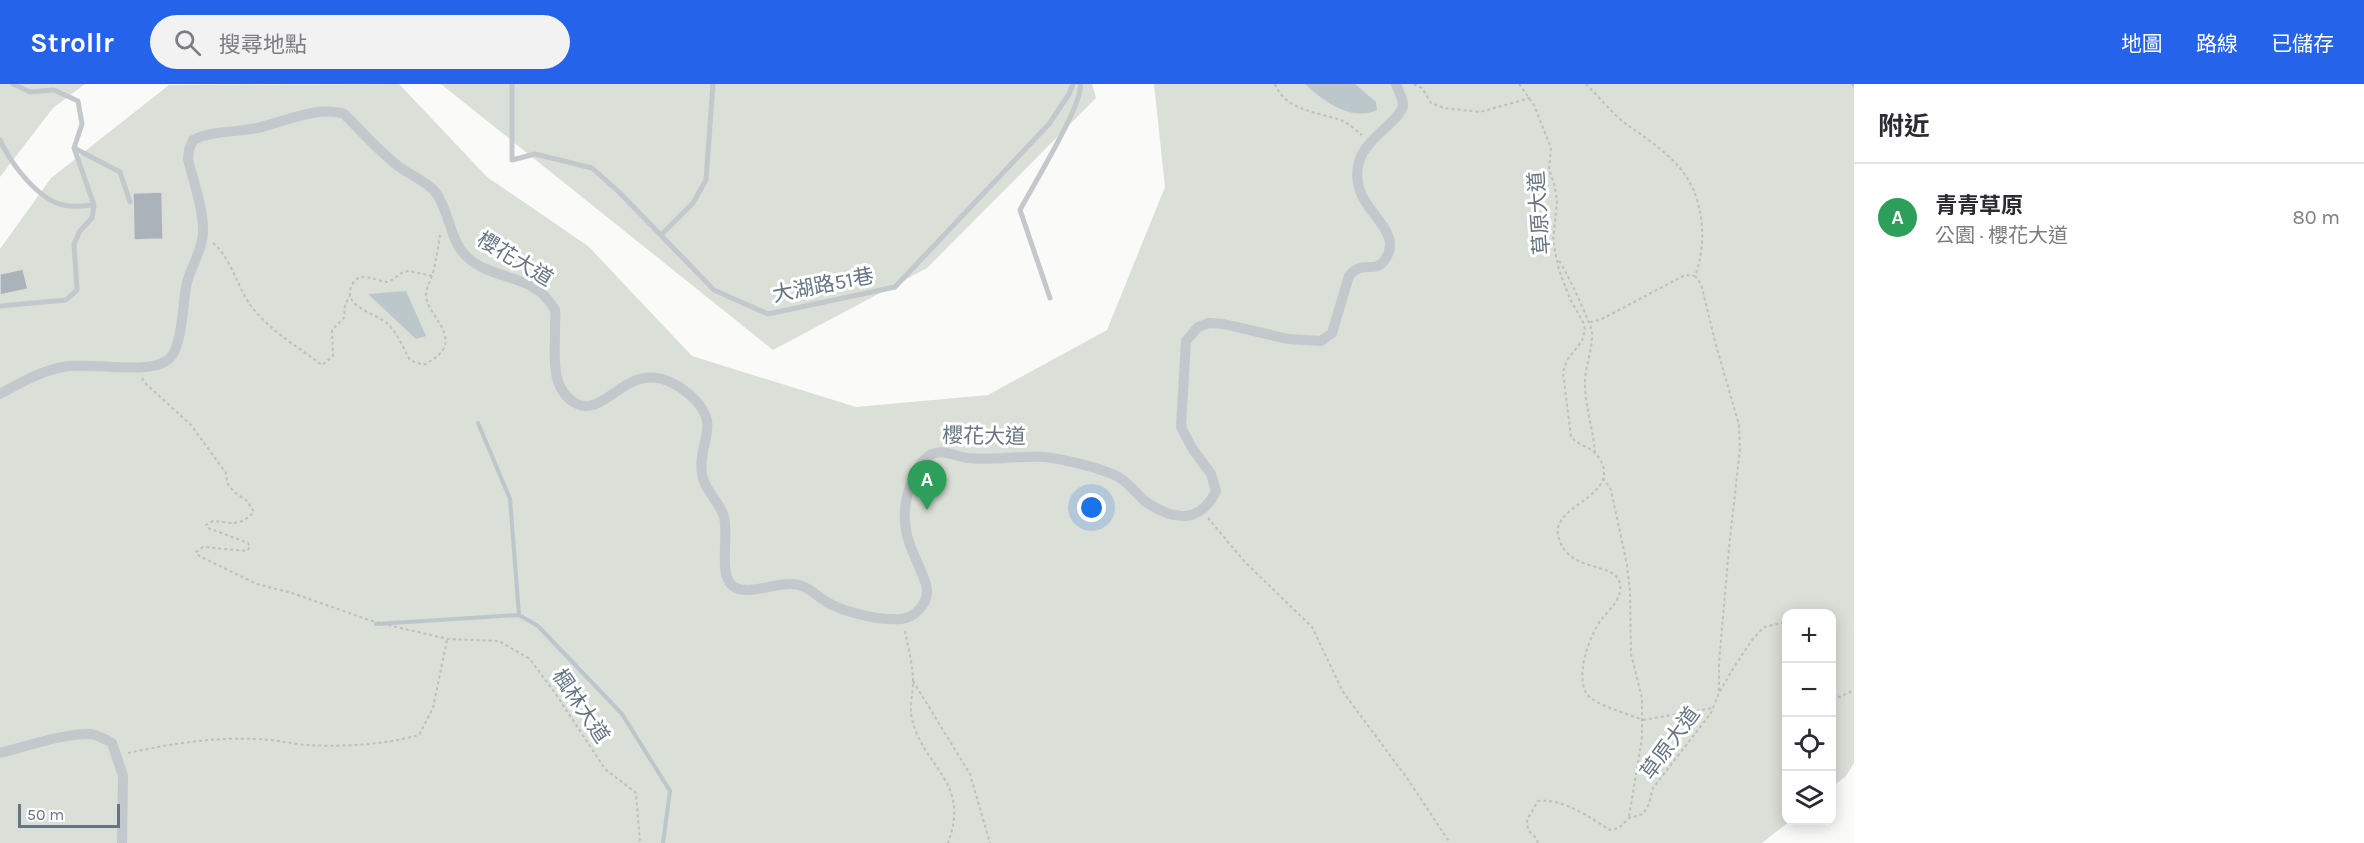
<!DOCTYPE html>
<html lang="zh-TW">
<head>
<meta charset="utf-8">
<style>
  :root { --surface:#fff; --page:#f2f2f3; --text:#2b2b33; --muted:#7c7c81; --line:#e1e1e2; --accent:#2563eb }
  body { margin:0; font-family:Karla,"Noto Sans TC",sans-serif; background:var(--page); color:var(--text) }
  .controls { position:absolute; right:18px; bottom:18px; display:grid; overflow:hidden; border-radius:12px; box-shadow:0 3px 15px #0003 }
  .controls button { width:54px; height:54px; display:grid; place-items:center; padding:0; border:0; border-bottom:2px solid var(--line); background:var(--surface); color:var(--text); font:30px sans-serif }
  .scale { position:absolute; left:18px; bottom:15px; width:102px; box-sizing:border-box; padding-left:6px; border:3px solid #657683; border-top:0; font-size:16px; line-height:21px; white-space:nowrap; color:#657683; -webkit-text-stroke:4px #fff; paint-order:stroke }
  .you { position:absolute; left:1092px; top:424px; width:21px; height:21px; margin:-15px; border:4px solid #fff; border-radius:50%; background:#1a73e8; box-shadow:0 0 0 9px #1a73e833 }
  .badge { display:grid; place-items:center; width:39px; height:39px; border-radius:50%; background:var(--accent); color:#fff; font-size:20px; font-weight:700 }
  .pin { position:absolute; translate:-50% -50px; filter:drop-shadow(0 2px 3px #0008) }
  .pin::after { content:''; position:absolute; top:32px; width:21px; height:18px; background:inherit; clip-path:polygon(0 0,100% 0,50% 100%) }
  .list { margin:0; padding:0; list-style:none }
  h2 { display:flex; justify-content:space-between; align-items:center; height:78px; margin:0; padding:0 24px; font-size:26px }
  h2 small { font-size:20px; font-weight:400; color:var(--muted) }
  .list li { display:grid; grid-template-columns:39px 1fr auto; gap:18px; align-items:center; box-sizing:border-box; height:108px; padding:0 24px; border-top:2px solid var(--line) }
  .list b { display:block; font-size:22px; white-space:nowrap }
  .list p { margin:0; font-size:20px; white-space:nowrap; color:var(--muted) }
  .list em { font-size:20px; font-style:normal; color:var(--muted) }
  .icon { flex:none; width:33px; height:33px; fill:none; stroke:currentColor; stroke-width:2; stroke-linecap:round; stroke-linejoin:round }
  .map { position:relative; flex:none; width:1854px; height:759px; overflow:hidden }
  header { display:flex; align-items:center; gap:36px; box-sizing:border-box; height:84px; padding:0 30px; background:var(--accent); color:#fff }
  header strong { font-size:28px }
  nav { display:flex; gap:33px; margin-inline-start:auto; font-size:21px }
  .search { width:420px; height:54px; background:var(--page); display:flex; align-items:center; gap:15px; box-sizing:border-box; padding:0 21px; border-radius:33px; color:var(--muted); font-size:22px }
  main { display:flex }
  aside { flex:1; background:var(--surface) }
  .map>svg:first-child { display:block }
  .green { fill:#dadfd7 }
  .water { fill:#bbc7cb }
  .lines { fill:none; stroke-linecap:round; stroke-linejoin:round }
  .stream { stroke:#bbc7cb; stroke-width:4 }
  .building { fill:#aab3b9; stroke:#dcdcda; stroke-width:1.5 }
  .path { stroke:#bbbfc2; stroke-width:2; stroke-dasharray:3 3; stroke-linecap:butt }
  .lane { stroke:#c3c8cc; stroke-width:5 }
  .street { stroke:#c3c8cc; stroke-width:10 }
  .labels { text-anchor:middle; dominant-baseline:central; stroke-width:6; stroke-linejoin:round; paint-order:stroke }
  .street-label { font-size:21px; fill:#657683; stroke:#fff }
</style>
</head>
<body>
<header>
<strong>Strollr</strong>
<div class="search"><svg class="icon" aria-label="search" viewBox="0 0 24 24"><circle cx="10" cy="10" r="6"/><path d="M15 15l6 6"/></svg>搜尋地點</div>
<nav><a>地圖</a><a>路線</a><a>已儲存</a></nav>
</header>
<main>
<div class="map">
<svg width="1854" height="759" viewBox="0 0 1854 759">
  <rect width="100%" height="100%" fill="#fafaf8"/>
  <path class="green" d="M 0,0 L 85,0 L 53,24 L 0,93 Z
    M 399,0 L 487,93 L 588,162 L 692,272 L 856,323 L 988,311 L 1107,246 L 1165,103 L 1154,0 L 1854,0 L 1854,679 L 1846,692 L 1832,703 L 1832,530 L 1786,530 L 1786,736 L 1790,737 L 1762,759 L 0,759 L 0,165 L 51,94 L 169,1 Z
    M 441,0 L 1092,0 L 1096,14 L 927,184 L 773,266 Z"/>
  <path class="water" d="M 1305,0 L 1355,0 L 1376,18 L 1377,26 C 1351,38 1323,17 1305,0 Z
    M 406,207 L 426,252 L 416,255 L 368,210 Z"/>
  <g class="lines">
    <path class="stream" d="M 478,339 L 510,415 L 519,531 L 538,542 L 622,630 L 670,707 L 663,759
      M 376,540 L 519,531"/>
  </g>
  <path class="building" d="M 162,108 L 163,155 L 134,156 L 133,109 Z
    M 23,185 L 28,205 L 0,211 L 0,190 Z"/>
  <g class="lines">
    <path class="path" d="M 1275,0 C 1285,27 1319,28 1343,37 C 1350,40 1356,47 1362,51
      M 1414,0 L 1422,4 L 1431,19 L 1444,24 L 1480,28 L 1530,14
      M 1519,0 L 1534,21 L 1551,64 L 1549,85 L 1555,103 L 1557,118 L 1553,157 L 1559,186 L 1570,215 L 1583,238 L 1585,246 L 1582,257 L 1567,276 L 1563,288 L 1571,353 C 1579,362 1591,363 1597,371 C 1627,412 1552,419 1558,451 C 1566,491 1618,476 1620,501 C 1622,516 1609,525 1601,536 C 1589,552 1571,601 1592,615 C 1606,624 1628,630 1643,636
      M 1586,0 C 1600,14 1613,31 1629,42 C 1646,54 1665,67 1679,83 C 1704,111 1708,158 1695,192 L 1701,200 L 1716,261 L 1739,341 L 1740,365 L 1729,464 L 1719,579 L 1719,609
      M 1852,0 L 1854,3
      M 213,159 C 232,175 237,203 251,222 C 270,247 298,263 322,281 L 333,272 L 332,246 L 344,234 L 345,221 L 350,211
      M 1559,177 C 1564,182 1592,242 1592,248 C 1593,266 1584,284 1585,303 C 1586,325 1593,346 1595,368
      M 432,192 L 409,187 L 403,188 L 389,198 C 380,198 373,193 365,193 C 360,192 356,195 353,199 C 339,223 375,228 388,240 C 399,251 402,263 410,276 L 423,281 C 472,258 426,233 426,211 C 426,203 431,196 433,189 C 436,176 438,164 440,151
      M 1590,238 L 1600,236 L 1685,191 L 1695,192
      M 142,294 L 145,299 L 191,341 L 226,389 L 227,399 L 234,408 L 247,417 L 254,428 C 238,444 232,438 213,437 L 206,441 L 208,444 L 248,459 L 250,463 L 247,467 L 203,463 L 196,468 L 199,472 L 257,500 L 295,510 L 375,538 L 448,555 L 499,557 L 530,575 L 557,612 L 605,685 L 636,709 L 640,759
      M 1603,394 L 1611,406 L 1627,481 L 1630,506 L 1631,570 L 1642,614 L 1642,654 L 1629,733
      M 1208,434 L 1244,477 L 1312,543 L 1343,608 L 1407,694 L 1450,759
      M 905,547 C 908,563 913,581 913,598 C 913,610 909,623 912,635 C 924,685 971,697 948,759
      M 913,597 L 970,690 L 990,759
      M 1832,611 L 1840,613 L 1854,606
      M 1643,636 L 1713,624
      M 128,669 C 169,660 213,653 255,655 C 272,655 288,659 305,661 C 342,663 383,661 419,651 L 433,624 L 447,556
      M 1538,759 L 1536,754 L 1528,746 L 1527,736 L 1538,717 C 1563,714 1589,733 1610,746 L 1619,744 L 1629,734 L 1643,730 L 1649,720 L 1653,704 L 1711,629 L 1719,609 L 1734,583 L 1752,556 L 1764,543 L 1786,538"/>
    <path class="lane" d="M 512,0 L 512,76 L 535,70 L 592,84 L 619,108 L 714,206 L 768,230 L 895,203 L 1049,40 L 1069,10 L 1073,0
      M 0,56 C 11,80 41,121 70,122 C 78,123 86,121 94,121
      M 74,64 L 120,88 L 130,118
      M 661,151 L 693,119 L 706,96 L 713,0
      M 1050,214 L 1020,126 C 1031,105 1085,17 1080,0
      M 0,222 L 66,216 L 77,206 L 74,160 L 80,147 L 92,134 L 94,121 L 74,64 L 82,40 L 78,17 L 54,6 L 30,8 L 13,0"/>
    <path class="street" d="M 0,310 C 20,299 39,288 62,283 C 89,277 151,293 170,274 C 182,262 183,220 186,203 C 189,186 199,173 202,156 C 207,134 193,97 188,75 L 189,66 L 193,56 C 213,46 235,49 257,44 C 284,38 318,21 344,30 C 363,48 380,69 401,84 C 412,92 428,98 436,109 C 450,128 449,155 466,172 C 489,195 529,191 547,215 C 550,218 553,222 555,226 C 556,231 555,236 555,240 C 556,267 548,303 575,319 C 609,338 631,260 690,311 C 724,341 697,357 702,390 C 704,406 720,418 724,433 C 729,450 718,492 733,502 C 748,514 782,494 802,502 C 811,505 817,512 825,517 C 842,528 881,537 901,535 C 914,534 928,520 927,506 C 926,492 908,464 906,446 C 903,430 906,412 912,397 C 916,386 921,376 932,370 C 944,365 955,372 967,374 C 993,377 1019,371 1045,373 C 1063,375 1106,385 1120,394 C 1130,400 1137,411 1146,418 C 1174,437 1200,440 1216,407 L 1211,390 L 1192,364 L 1181,343 L 1186,257 L 1198,243 L 1209,239 L 1224,240 L 1288,255 L 1321,257 L 1332,249 L 1349,192 C 1363,175 1374,190 1384,177 C 1402,154 1375,135 1365,117 C 1358,106 1355,91 1359,78 C 1366,53 1402,36 1403,21 C 1403,15 1398,6 1396,0
      M 0,669 C 24,663 66,649 90,650 C 98,651 105,655 112,659 L 123,692 L 122,759"/>
  </g>
  <g class="labels">
    <g class="street-label">
      <text transform="translate(1539 129) rotate(-94)">草原大道</text>
      <text transform="translate(515 175) rotate(31)">櫻花大道</text>
      <text transform="translate(823 201) rotate(-11)">大湖路51巷</text>
      <text transform="translate(984 352) rotate(1)">櫻花大道</text>
      <text transform="translate(581 622) rotate(56)">楓林大道</text>
      <text transform="translate(1670 659) rotate(-54)">草原大道</text>
    </g>
  </g>
</svg>
<div class="controls">
<button>+</button>
<button>−</button>
<button><svg class="icon" aria-label="locate" viewBox="0 0 24 24"><circle cx="12" cy="12" r="6"/><path d="M12 2v4M12 18v4M2 12h4M18 12h4"/></svg></button>
<button><svg class="icon" aria-label="layers" viewBox="0 0 24 24"><path d="M12 4l9 5-9 5-9-5zM3 14l9 5 9-5"/></svg></button>
</div>
<div class="scale">50 m</div>
<div class="you"></div>
<div class="pin badge" style="left:927px;top:426px;background:#2e9e5b">A</div>
</div>
<aside>
<h2>附近<small></small></h2>
<ul class="list">
<li><span class="badge" style="background:#2e9e5b">A</span><div><b>青青草原</b><p>公園 · 櫻花大道</p></div><em>80 m</em></li>
</ul>
</aside>
</main>
</body>
</html>
